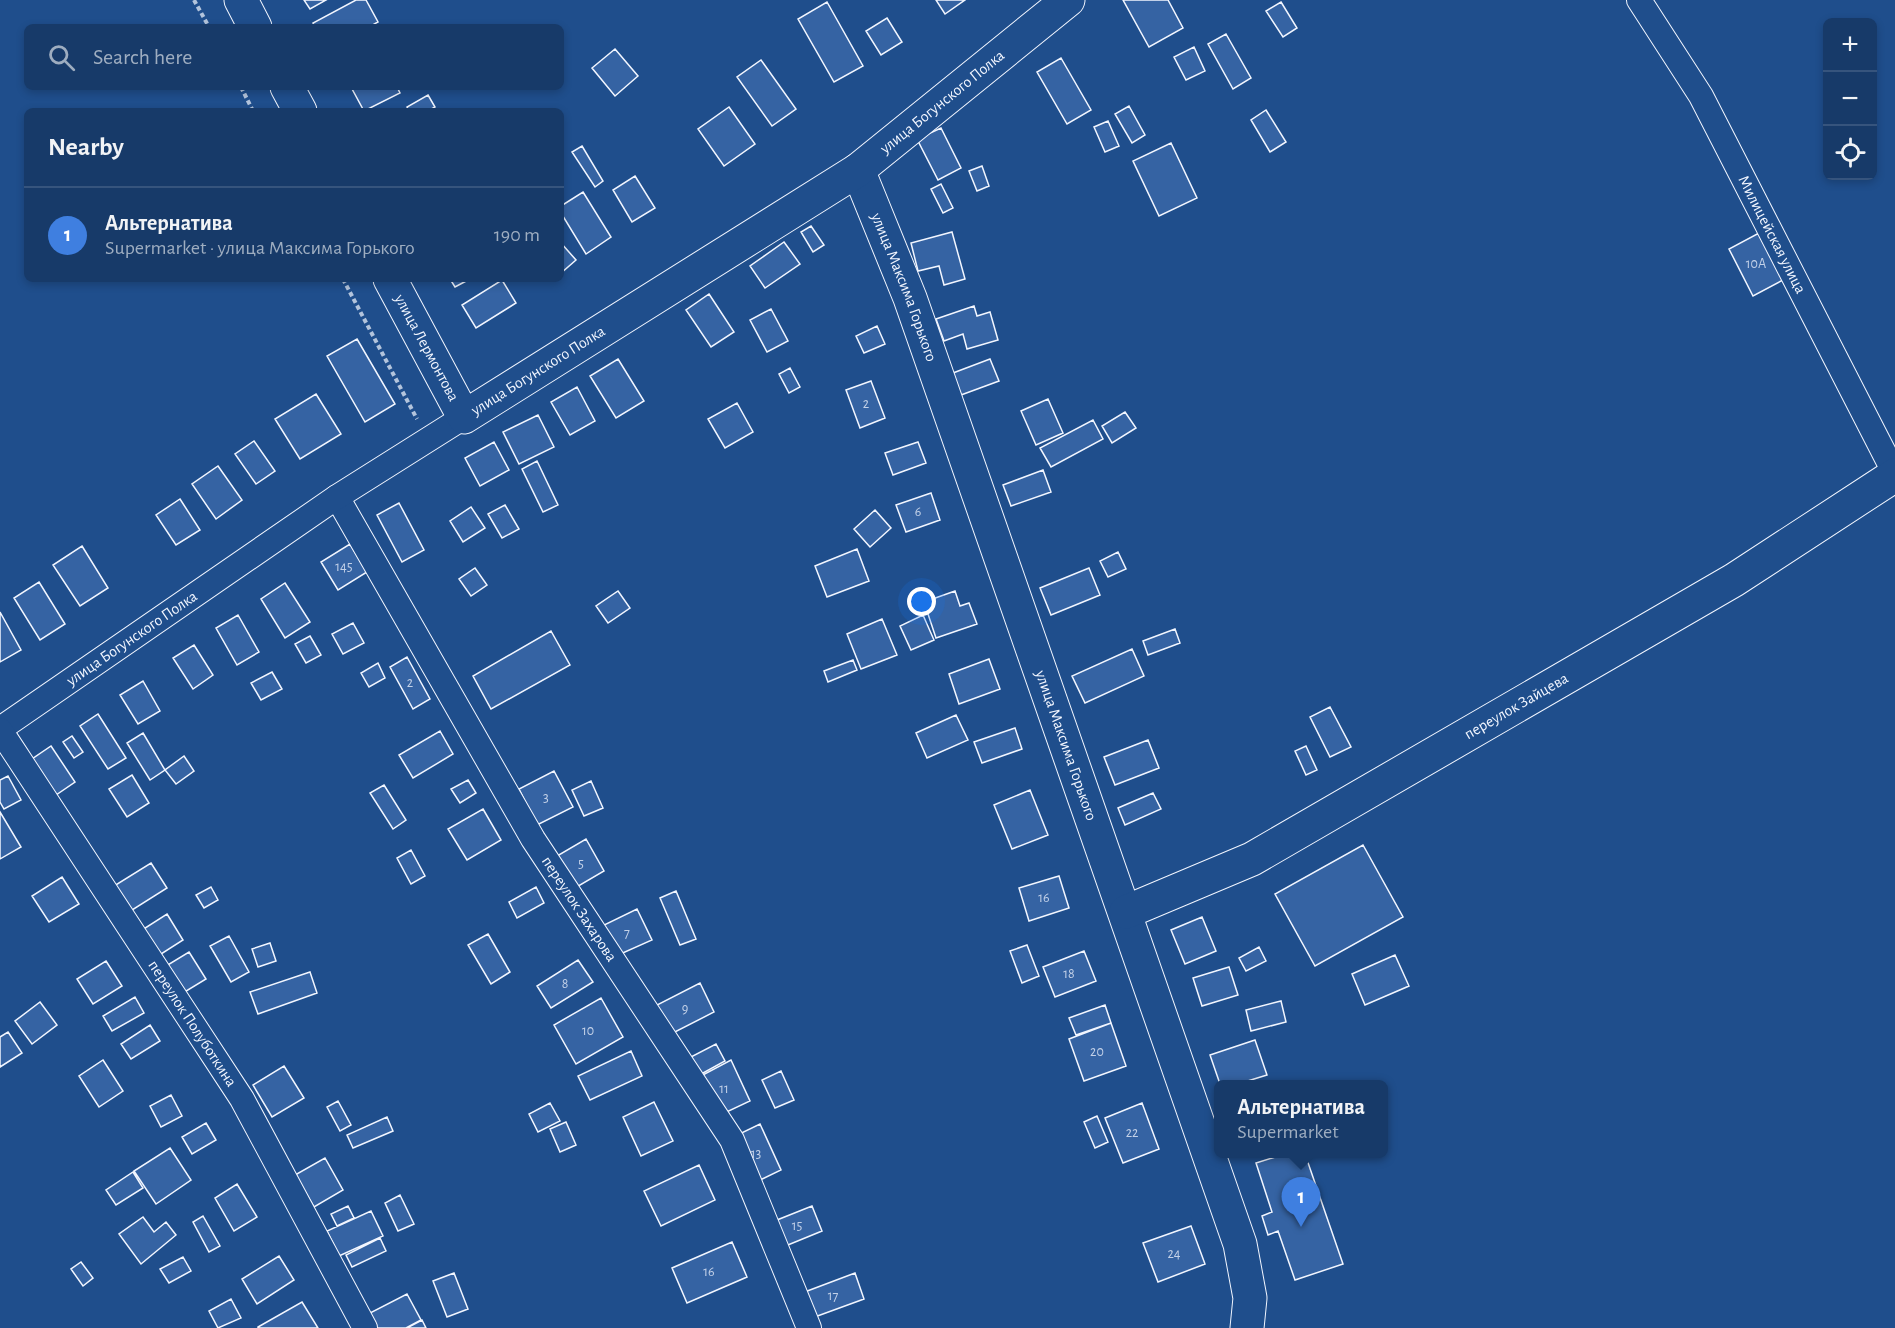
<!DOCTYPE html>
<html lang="en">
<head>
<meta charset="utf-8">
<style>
  :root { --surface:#173a69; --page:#20416f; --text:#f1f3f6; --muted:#9eadc0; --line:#36547d; --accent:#90b9f0 }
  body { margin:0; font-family:"Alegreya Sans",sans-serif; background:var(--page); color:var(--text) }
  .controls { position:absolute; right:18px; top:18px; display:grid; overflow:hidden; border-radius:9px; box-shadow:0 3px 9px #0003 }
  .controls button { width:54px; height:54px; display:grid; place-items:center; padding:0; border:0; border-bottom:2px solid var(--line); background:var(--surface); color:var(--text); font:30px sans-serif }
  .you { position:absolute; left:922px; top:602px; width:21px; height:21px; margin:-15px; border:4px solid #fff; border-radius:50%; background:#1a73e8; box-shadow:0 0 0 9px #1a73e833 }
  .badge { display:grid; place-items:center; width:39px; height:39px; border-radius:50%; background:var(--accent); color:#fff; font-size:20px; font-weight:700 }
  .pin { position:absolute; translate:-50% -50px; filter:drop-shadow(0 2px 3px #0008) }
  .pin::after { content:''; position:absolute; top:32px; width:21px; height:18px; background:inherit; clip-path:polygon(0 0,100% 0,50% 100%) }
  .popup { position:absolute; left:1214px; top:1080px; width:174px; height:78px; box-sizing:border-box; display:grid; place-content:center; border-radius:9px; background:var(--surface); filter:drop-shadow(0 2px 4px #0005); font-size:20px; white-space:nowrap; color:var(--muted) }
  .popup b { font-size:22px; color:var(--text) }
  .popup::after { content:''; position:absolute; left:50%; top:100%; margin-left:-12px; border:12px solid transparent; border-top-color:var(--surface) }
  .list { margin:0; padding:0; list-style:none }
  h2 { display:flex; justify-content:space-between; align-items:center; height:78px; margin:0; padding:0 24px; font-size:26px }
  h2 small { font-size:20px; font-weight:400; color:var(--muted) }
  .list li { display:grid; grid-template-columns:39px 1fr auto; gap:18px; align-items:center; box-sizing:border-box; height:96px; padding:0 24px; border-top:2px solid var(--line) }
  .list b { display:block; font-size:22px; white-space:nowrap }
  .list p { margin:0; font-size:20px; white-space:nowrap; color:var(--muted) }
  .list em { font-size:20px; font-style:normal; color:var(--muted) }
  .icon { flex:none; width:33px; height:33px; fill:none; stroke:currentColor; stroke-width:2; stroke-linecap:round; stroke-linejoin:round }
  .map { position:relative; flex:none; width:1895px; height:1328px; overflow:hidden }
  .search { position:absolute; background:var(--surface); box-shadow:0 3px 9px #0003; left:24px; top:24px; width:540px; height:66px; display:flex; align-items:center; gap:15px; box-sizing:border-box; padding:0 21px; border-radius:9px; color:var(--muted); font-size:22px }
  .panel { position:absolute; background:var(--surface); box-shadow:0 3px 9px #0003; left:24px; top:108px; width:540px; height:174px; border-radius:9px }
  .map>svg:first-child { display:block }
  .building { fill:#3563a3; stroke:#f2f6ff; stroke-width:1.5 }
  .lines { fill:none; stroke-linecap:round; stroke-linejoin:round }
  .street-casing { stroke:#f2f6ff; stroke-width:26 }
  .secondary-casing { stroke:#f2f6ff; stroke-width:35 }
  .path { stroke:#b3c4dc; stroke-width:4; stroke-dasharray:4.5 3; stroke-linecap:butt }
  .street { stroke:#1f4e8c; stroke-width:24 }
  .secondary { stroke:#1f4e8c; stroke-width:33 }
  .labels { text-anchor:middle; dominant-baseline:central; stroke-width:4.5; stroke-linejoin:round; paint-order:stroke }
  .number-label { font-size:14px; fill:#c3d1e8 }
  .street-label { font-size:16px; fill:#f2f6ff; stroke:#1f4e8c }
</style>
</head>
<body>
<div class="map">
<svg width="1895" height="1328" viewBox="0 0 1895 1328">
  <rect width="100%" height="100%" fill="#1f4e8c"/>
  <path class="building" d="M 304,0 L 326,0 L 310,9 Z
    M 356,0 L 366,0 L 378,22 L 369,27 L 315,27 L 313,23 Z
    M 936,0 L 965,0 L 945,14 Z
    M 1123,0 L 1168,0 L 1183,28 L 1149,47 Z
    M 827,2 L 863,66 L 834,82 L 798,19 Z
    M 1281,2 L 1297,28 L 1283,37 L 1266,11 Z
    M 887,18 L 902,42 L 881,55 L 866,31 Z
    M 1226,34 L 1251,78 L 1233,89 L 1208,44 Z
    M 1194,47 L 1205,71 L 1186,80 L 1174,57 Z
    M 615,49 L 638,76 L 615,96 L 592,68 Z
    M 1061,58 L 1091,110 L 1067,124 L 1037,72 Z
    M 761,60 L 796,109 L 772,126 L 737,77 Z
    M 351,87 L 397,87 L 400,93 L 364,111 Z
    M 428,95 L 435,107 L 428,111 L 409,111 L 407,107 Z
    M 1129,106 L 1145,135 L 1132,143 L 1115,114 Z
    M 729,107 L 755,144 L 724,166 L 698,129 Z
    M 1266,110 L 1286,142 L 1270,152 L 1251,120 Z
    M 1108,121 L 1119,146 L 1105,152 L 1094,127 Z
    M 941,128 L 961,168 L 938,180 L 917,139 Z
    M 1171,143 L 1197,198 L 1159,216 L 1133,161 Z
    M 582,146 L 603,181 L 595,187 L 572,152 Z
    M 982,166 L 989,186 L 977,191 L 969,171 Z
    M 635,176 L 655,208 L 632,222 L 613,190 Z
    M 941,184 L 953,208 L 943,213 L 931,189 Z
    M 583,192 L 611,237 L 586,254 L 561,213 L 561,206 Z
    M 811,226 L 824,245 L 813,252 L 801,232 Z
    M 952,232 L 965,279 L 944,285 L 939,266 L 918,271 L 911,243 Z
    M 1759,233 L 1783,280 L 1753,296 L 1729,249 Z
    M 784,242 L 800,264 L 765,288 L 750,266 Z
    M 561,243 L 576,260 L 561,273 Z
    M 450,279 L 470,279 L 455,287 Z
    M 502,280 L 516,303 L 476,328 L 462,305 Z
    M 709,294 L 734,332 L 711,347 L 686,310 Z
    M 974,306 L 977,316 L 990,312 L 998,340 L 967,349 L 963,334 L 944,341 L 936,319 Z
    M 771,309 L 788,341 L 767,352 L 750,320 Z
    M 877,326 L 885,344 L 864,353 L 856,336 Z
    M 357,339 L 395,404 L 365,422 L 327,356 Z
    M 618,359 L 644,401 L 616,418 L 590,376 Z
    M 990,359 L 999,381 L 961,395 L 953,373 Z
    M 790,368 L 800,387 L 789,393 L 779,374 Z
    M 871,381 L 885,418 L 860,428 L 846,390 Z
    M 577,387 L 595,421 L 570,435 L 551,402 Z
    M 316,394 L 341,434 L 300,459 L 275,419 Z
    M 1048,399 L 1063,433 L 1036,445 L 1021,411 Z
    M 737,403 L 753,432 L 725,448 L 708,419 Z
    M 1125,412 L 1136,428 L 1112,443 L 1102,426 Z
    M 538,415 L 554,447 L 519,464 L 503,432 Z
    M 1093,420 L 1103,439 L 1051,467 L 1040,448 Z
    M 254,441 L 275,471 L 256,484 L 235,454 Z
    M 494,442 L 509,470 L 480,486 L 465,458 Z
    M 918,442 L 926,463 L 893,475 L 885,453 Z
    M 537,461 L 558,505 L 543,512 L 522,469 Z
    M 218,466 L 242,500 L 216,519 L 192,484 Z
    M 1043,470 L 1051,492 L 1011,506 L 1003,485 Z
    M 931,493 L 940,520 L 906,532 L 896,505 Z
    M 180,499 L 200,530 L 176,545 L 156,515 Z
    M 399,503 L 424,550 L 402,562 L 377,515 Z
    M 505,505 L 519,529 L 502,538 L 488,514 Z
    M 471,507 L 485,528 L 463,542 L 450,521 Z
    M 875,510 L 891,528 L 870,547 L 854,529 Z
    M 350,544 L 367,572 L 338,590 L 321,562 Z
    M 82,546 L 108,588 L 80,606 L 53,565 Z
    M 857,549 L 869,581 L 827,597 L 815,566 Z
    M 1118,552 L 1126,569 L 1108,577 L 1100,561 Z
    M 475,568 L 487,585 L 471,596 L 459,579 Z
    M 1089,568 L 1100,595 L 1051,615 L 1040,588 Z
    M 39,582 L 65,624 L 40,640 L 14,598 Z
    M 285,583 L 310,622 L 285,638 L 261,599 Z
    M 618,591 L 630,608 L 608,623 L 596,606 Z
    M 955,591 L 960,606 L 969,603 L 977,624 L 936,638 L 924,602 Z
    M 0,612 L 21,650 L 0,662 Z
    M 238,615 L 259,652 L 237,665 L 216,628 Z
    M 923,615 L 934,640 L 911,650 L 900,626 Z
    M 882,619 L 897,655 L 861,669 L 847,634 Z
    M 353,623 L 364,643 L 343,654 L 332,634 Z
    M 1175,629 L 1180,643 L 1148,655 L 1143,641 Z
    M 551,631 L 570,665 L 491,709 L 473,676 Z
    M 310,636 L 321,655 L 306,663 L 295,644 Z
    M 194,645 L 213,675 L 193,689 L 173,658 Z
    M 1132,649 L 1144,676 L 1085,703 L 1072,676 Z
    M 407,657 L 430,699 L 413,709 L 390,667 Z
    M 989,659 L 1000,689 L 959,704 L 949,674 Z
    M 853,660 L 857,670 L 828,682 L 824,671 Z
    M 378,663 L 385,678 L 369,687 L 361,673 Z
    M 272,672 L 282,689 L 261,700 L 251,683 Z
    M 143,681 L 160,711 L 138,724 L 120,695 Z
    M 1330,707 L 1351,747 L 1330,757 L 1310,717 Z
    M 98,714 L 126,758 L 108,769 L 80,726 Z
    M 956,715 L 968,740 L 927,758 L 916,733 Z
    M 1015,728 L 1022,749 L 982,763 L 974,742 Z
    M 440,731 L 453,754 L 413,778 L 399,755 Z
    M 143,733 L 165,770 L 150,780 L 127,743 Z
    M 72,736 L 83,752 L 74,758 L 63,742 Z
    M 1148,740 L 1159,768 L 1115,785 L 1104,757 Z
    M 51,746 L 75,782 L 56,795 L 32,759 Z
    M 1306,746 L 1317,770 L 1306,775 L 1295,751 Z
    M 184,756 L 194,771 L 176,784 L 165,770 Z
    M 554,771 L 573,807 L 537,825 L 519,789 Z
    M 132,775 L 149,803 L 127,817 L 109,789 Z
    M 8,776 L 21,800 L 4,809 L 0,802 L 0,780 Z
    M 468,780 L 476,793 L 460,803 L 451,789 Z
    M 591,781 L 603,808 L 584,816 L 572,790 Z
    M 384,785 L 406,820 L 393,829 L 370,793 Z
    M 1030,790 L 1048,835 L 1012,849 L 994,805 Z
    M 1153,793 L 1161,809 L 1125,825 L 1118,808 Z
    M 483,809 L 501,840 L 467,860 L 448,829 Z
    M 0,812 L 21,847 L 0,859 Z
    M 586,839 L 604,871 L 575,888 L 557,856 Z
    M 1363,845 L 1403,917 L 1315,966 L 1275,894 Z
    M 411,850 L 425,876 L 411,884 L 397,858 Z
    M 151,863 L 167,888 L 129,912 L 114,886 Z
    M 1059,876 L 1069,908 L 1029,921 L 1019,888 Z
    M 62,877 L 79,904 L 49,922 L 32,896 Z
    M 211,887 L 218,900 L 204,908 L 196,895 Z
    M 536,887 L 544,903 L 517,918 L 509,902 Z
    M 676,891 L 696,939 L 680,945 L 660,898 Z
    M 637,909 L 652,940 L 616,956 L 602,926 Z
    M 167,914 L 183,940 L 158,956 L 142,930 Z
    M 1202,917 L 1216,951 L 1185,964 L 1171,930 Z
    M 488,934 L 510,972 L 491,984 L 468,945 Z
    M 229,936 L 249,972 L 231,982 L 210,946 Z
    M 270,943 L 276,961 L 258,967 L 252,949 Z
    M 1027,945 L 1039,976 L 1022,983 L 1010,951 Z
    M 1259,947 L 1266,961 L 1246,971 L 1239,958 Z
    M 1084,951 L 1096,981 L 1055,997 L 1043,967 Z
    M 189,952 L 206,979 L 183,993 L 166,966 Z
    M 1395,955 L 1409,986 L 1365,1005 L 1352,974 Z
    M 578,960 L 593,982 L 551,1008 L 537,986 Z
    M 106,961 L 122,986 L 93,1004 L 77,979 Z
    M 1229,967 L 1238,995 L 1202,1006 L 1193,978 Z
    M 310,972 L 317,993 L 258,1014 L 250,992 Z
    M 700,983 L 714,1012 L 669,1035 L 655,1006 Z
    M 135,997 L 144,1013 L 112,1031 L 103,1016 Z
    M 601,998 L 623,1037 L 576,1064 L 554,1025 Z
    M 1281,1001 L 1286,1022 L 1251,1031 L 1246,1010 Z
    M 40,1002 L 57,1025 L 32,1044 L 15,1021 Z
    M 1105,1005 L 1111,1023 L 1076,1035 L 1069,1018 Z
    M 1111,1023 L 1126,1066 L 1084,1081 L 1069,1039 Z
    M 150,1025 L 160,1041 L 131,1059 L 121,1044 Z
    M 8,1032 L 22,1053 L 0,1067 L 0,1037 Z
    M 1255,1040 L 1267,1075 L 1238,1084 L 1220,1084 L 1210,1055 Z
    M 716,1044 L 725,1061 L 694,1078 L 685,1060 Z
    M 631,1051 L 642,1076 L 590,1100 L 578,1076 Z
    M 103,1060 L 123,1091 L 99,1107 L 79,1076 Z
    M 731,1060 L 750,1101 L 716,1117 L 697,1078 Z
    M 284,1066 L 304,1098 L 272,1117 L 253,1085 Z
    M 781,1071 L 794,1100 L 775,1108 L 762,1080 Z
    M 171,1095 L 182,1116 L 161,1127 L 150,1106 Z
    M 338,1101 L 351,1125 L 340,1131 L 327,1107 Z
    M 654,1102 L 673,1141 L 641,1156 L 623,1117 Z
    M 550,1103 L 560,1121 L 538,1132 L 529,1114 Z
    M 1142,1103 L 1159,1149 L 1123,1163 L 1105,1118 Z
    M 1097,1116 L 1108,1142 L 1095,1148 L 1084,1122 Z
    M 387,1117 L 393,1131 L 353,1148 L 347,1135 Z
    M 566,1122 L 576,1145 L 560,1152 L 550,1129 Z
    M 206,1123 L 216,1140 L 192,1154 L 182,1137 Z
    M 760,1124 L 781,1170 L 752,1184 L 731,1138 Z
    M 170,1148 L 191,1180 L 156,1204 L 134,1171 Z
    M 1285,1154 L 1305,1154 L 1343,1264 L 1295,1280 L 1278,1231 L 1268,1235 L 1262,1216 L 1272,1212 L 1256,1163 Z
    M 325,1158 L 343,1190 L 314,1207 L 295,1175 Z
    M 699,1165 L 715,1200 L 661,1226 L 644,1191 Z
    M 133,1172 L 143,1188 L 116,1205 L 106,1190 Z
    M 237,1184 L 257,1217 L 234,1231 L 215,1198 Z
    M 400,1195 L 414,1224 L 398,1231 L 385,1203 Z
    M 348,1206 L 354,1218 L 337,1226 L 331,1214 Z
    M 812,1206 L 822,1231 L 783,1247 L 772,1222 Z
    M 371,1211 L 383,1236 L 339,1256 L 327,1231 Z
    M 203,1216 L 220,1246 L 209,1252 L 193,1222 Z
    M 143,1217 L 154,1232 L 166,1222 L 176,1235 L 141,1264 L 119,1234 Z
    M 1191,1226 L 1205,1264 L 1158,1282 L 1143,1243 Z
    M 380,1238 L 386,1251 L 352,1267 L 346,1255 Z
    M 732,1242 L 747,1277 L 687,1303 L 672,1268 Z
    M 279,1256 L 294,1280 L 257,1304 L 242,1279 Z
    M 183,1257 L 191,1271 L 169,1283 L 160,1269 Z
    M 81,1262 L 93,1278 L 83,1286 L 71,1269 Z
    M 454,1273 L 468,1309 L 447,1317 L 433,1281 Z
    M 855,1273 L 864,1299 L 812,1318 L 802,1293 Z
    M 407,1294 L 421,1320 L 406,1328 L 375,1328 L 368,1314 Z
    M 231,1299 L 241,1318 L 218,1328 L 209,1311 Z
    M 302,1302 L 318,1328 L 258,1328 L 258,1327 Z
    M 422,1320 L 426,1328 L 407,1328 Z"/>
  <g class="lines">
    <defs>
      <g id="street">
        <path id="s1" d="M 1639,0 L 1701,96 L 1895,474"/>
        <path id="s2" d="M 337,497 L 533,839 L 732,1140 L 809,1328"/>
        <path id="s3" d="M 0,729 L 337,497 L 464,417"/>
        <path id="s4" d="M 0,730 L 242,1099 L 365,1328"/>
      </g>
      <g id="secondary">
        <path d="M 241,0 L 255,27"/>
        <path d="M 287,87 L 300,111"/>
        <path id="s5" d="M 858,170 L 910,298 L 1240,1244 L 1250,1298 L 1247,1328"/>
        <path id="s6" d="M 390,279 L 464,417 L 858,170 L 1068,0"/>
        <path id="s7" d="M 1126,912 L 1252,859 L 1734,580 L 1895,475"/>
      </g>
    </defs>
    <use href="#street" class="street-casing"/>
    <use href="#secondary" class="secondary-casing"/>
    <path class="path" d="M 194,0 L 209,27
      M 241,87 L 253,111
      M 343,279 L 417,419"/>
    <use href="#street" class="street"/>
    <use href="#secondary" class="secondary"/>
  </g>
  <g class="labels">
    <g class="number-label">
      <text x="1756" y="264">10А</text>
      <text x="866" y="404">2</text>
      <text x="918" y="512">6</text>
      <text x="344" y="567">145</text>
      <text x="410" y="683">2</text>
      <text x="546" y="798">3</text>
      <text x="581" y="864">5</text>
      <text x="1044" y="898">16</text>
      <text x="627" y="933">7</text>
      <text x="1069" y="974">18</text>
      <text x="565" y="984">8</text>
      <text x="685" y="1009">9</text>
      <text x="588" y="1031">10</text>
      <text x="1097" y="1052">20</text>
      <text x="724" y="1089">11</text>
      <text x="1132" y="1133">22</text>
      <text x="756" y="1154">13</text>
      <text x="797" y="1226">15</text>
      <text x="1174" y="1254">24</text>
      <text x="709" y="1272">16</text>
      <text x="833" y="1296">17</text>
    </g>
    <g class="street-label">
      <text stroke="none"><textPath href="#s6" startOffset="730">улица Богунского Полка</textPath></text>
      <text stroke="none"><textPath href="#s1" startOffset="270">Милицейская улица</textPath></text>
      <text stroke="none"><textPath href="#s5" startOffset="126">улица Максима Горького</textPath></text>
      <text stroke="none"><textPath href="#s6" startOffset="78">улица Лермонтова</textPath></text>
      <text stroke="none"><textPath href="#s6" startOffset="244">улица Богунского Полка</textPath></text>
      <text stroke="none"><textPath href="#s3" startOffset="160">улица Богунского Полка</textPath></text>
      <text stroke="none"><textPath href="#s7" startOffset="442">переулок Зайцева</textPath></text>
      <text stroke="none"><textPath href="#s5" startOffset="612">улица Максима Горького</textPath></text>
      <text stroke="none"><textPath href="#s2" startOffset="478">переулок Захарова</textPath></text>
      <text stroke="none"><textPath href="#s4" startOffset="351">переулок Полуботкина</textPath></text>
    </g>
  </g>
</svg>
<div class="controls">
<button>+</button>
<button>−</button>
<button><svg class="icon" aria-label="locate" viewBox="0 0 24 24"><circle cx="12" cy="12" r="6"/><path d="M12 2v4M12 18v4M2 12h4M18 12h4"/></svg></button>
</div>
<div class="you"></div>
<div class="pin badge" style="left:1301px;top:1227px;background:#3f7fe0">1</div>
<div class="popup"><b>Альтернатива</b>Supermarket</div>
<div class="search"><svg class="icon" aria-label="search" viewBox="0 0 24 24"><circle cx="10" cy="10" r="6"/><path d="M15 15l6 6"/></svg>Search here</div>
<section class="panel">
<h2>Nearby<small></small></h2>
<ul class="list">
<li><span class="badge" style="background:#3f7fe0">1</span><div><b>Альтернатива</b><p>Supermarket · улица Максима Горького</p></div><em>190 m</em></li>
</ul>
</section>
</div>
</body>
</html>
